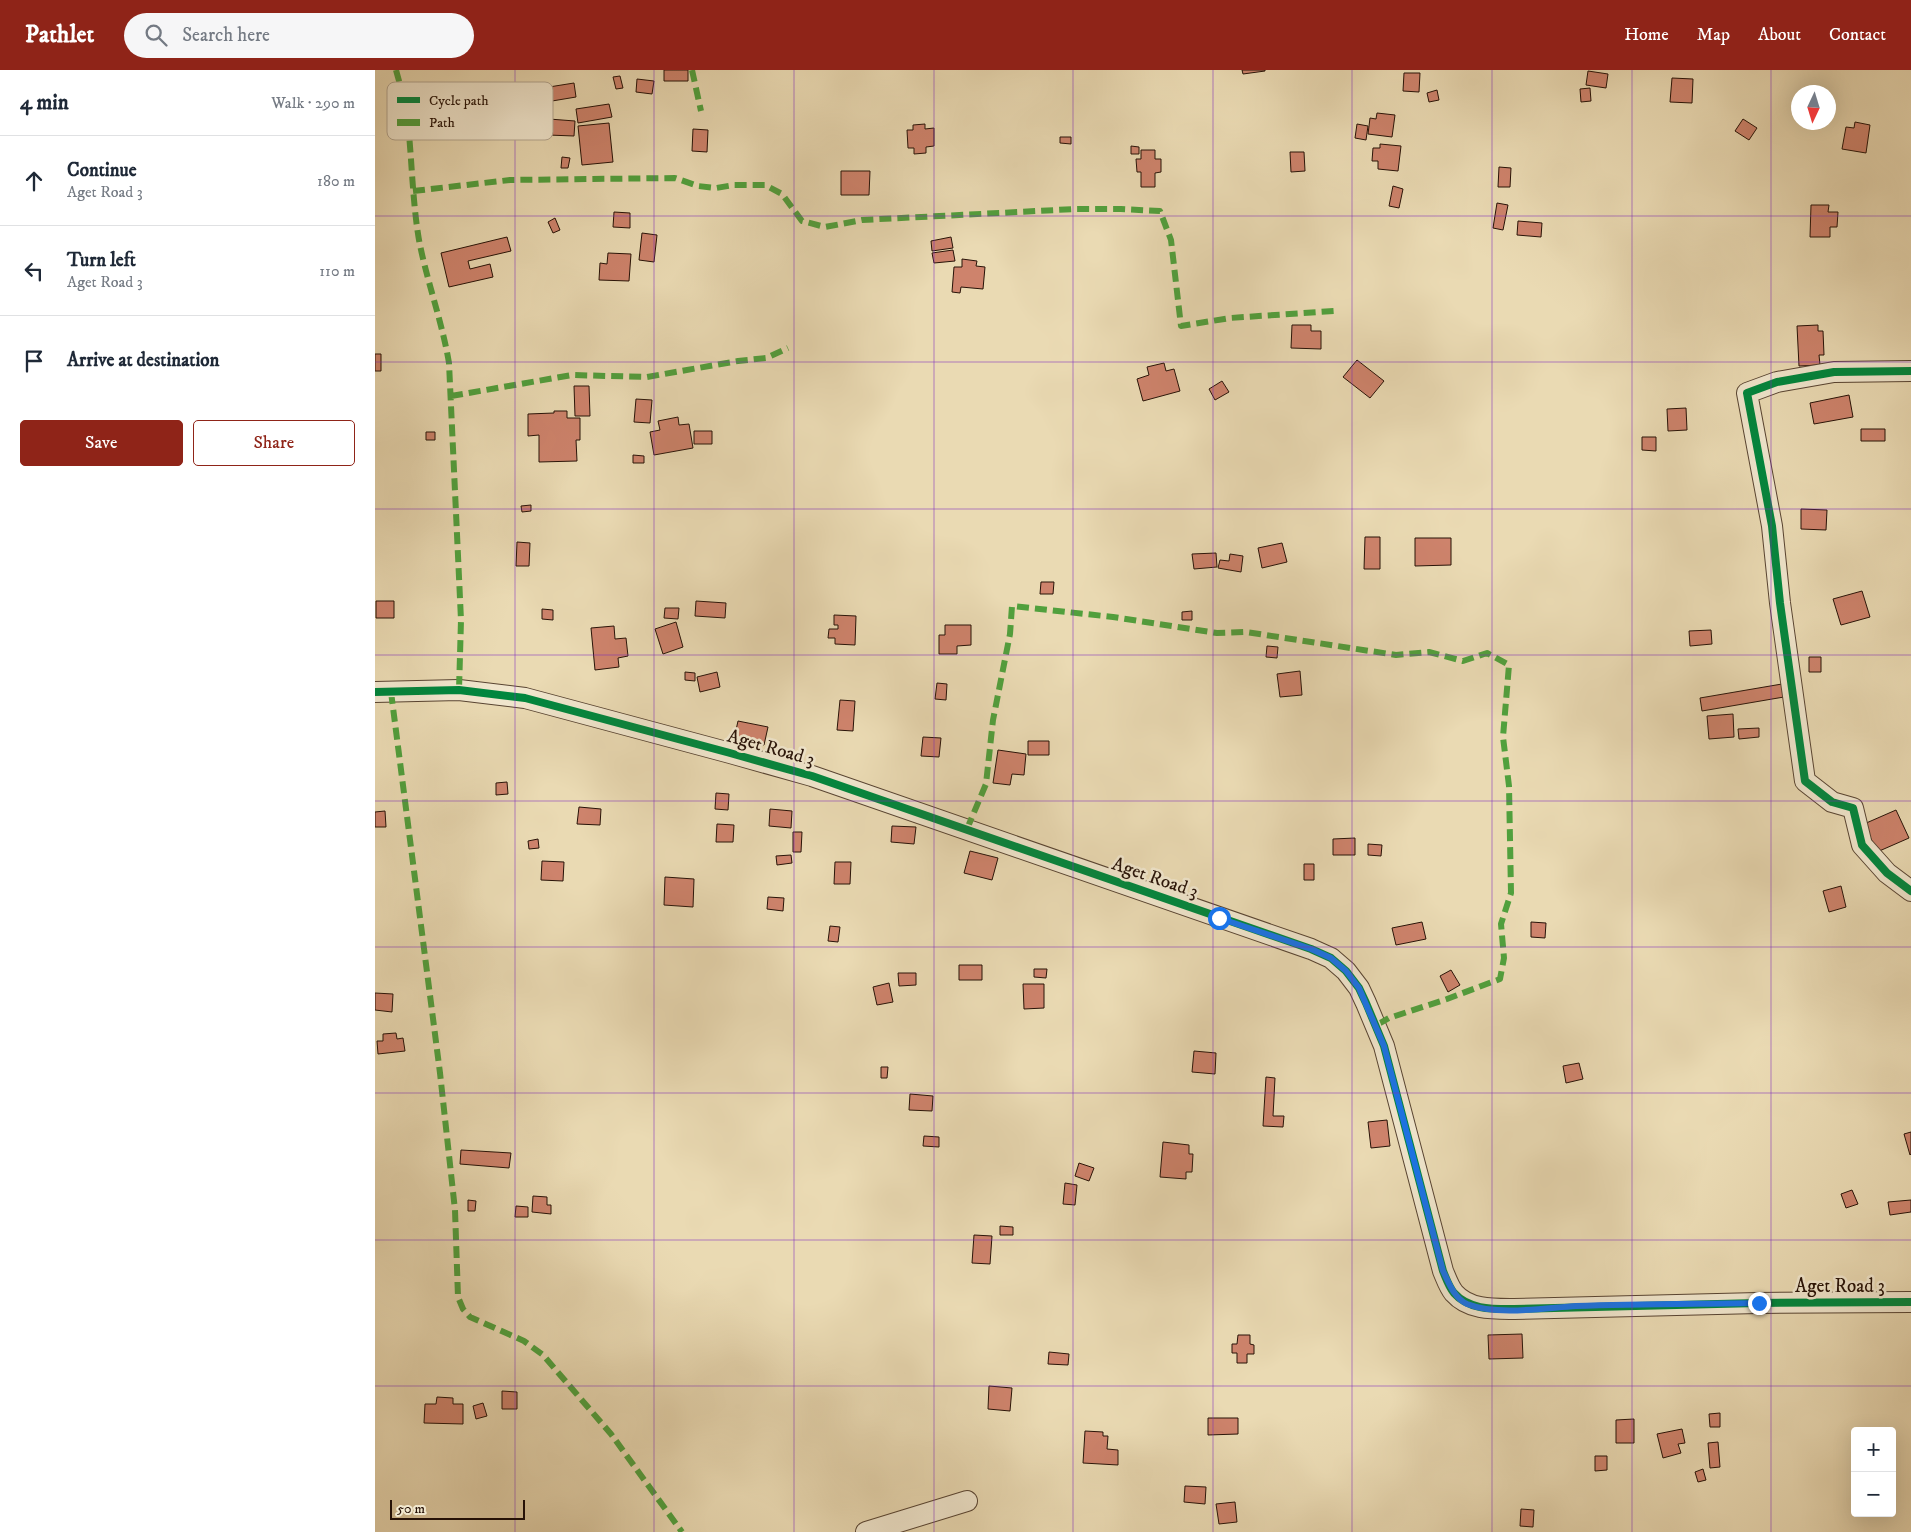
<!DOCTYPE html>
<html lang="en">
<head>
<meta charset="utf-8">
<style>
  :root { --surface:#fff; --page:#f6f6f7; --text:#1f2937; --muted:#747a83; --line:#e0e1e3; --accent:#8f2418 }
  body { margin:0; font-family:"IM FELL DW Pica",serif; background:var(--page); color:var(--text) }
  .controls { position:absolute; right:15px; bottom:15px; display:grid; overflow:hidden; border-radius:5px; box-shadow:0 5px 20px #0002 }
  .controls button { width:45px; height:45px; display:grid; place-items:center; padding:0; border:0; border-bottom:1px solid var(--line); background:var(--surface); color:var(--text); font:25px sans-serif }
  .compass { position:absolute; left:1416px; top:15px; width:45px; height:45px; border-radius:50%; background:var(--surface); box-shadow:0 5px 20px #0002; rotate:184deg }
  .scale { position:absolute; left:15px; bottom:12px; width:135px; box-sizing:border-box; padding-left:5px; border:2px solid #271207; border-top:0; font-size:14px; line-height:18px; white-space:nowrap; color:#271207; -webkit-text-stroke:4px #f1e7ce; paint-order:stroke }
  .stop { position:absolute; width:15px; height:15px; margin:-11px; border:4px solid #1a73e8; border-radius:50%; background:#fff }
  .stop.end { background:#1a73e8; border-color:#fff; box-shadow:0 1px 5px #0008 }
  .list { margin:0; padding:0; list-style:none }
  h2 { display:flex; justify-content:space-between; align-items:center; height:65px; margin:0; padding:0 20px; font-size:21px }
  h2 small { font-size:16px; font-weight:400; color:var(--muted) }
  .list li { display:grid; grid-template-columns:32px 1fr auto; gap:15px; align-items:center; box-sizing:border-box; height:90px; padding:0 20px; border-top:1px solid var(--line) }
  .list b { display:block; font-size:19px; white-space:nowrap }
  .list p { margin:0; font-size:16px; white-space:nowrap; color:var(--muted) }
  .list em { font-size:16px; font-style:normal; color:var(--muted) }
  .actions { display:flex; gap:10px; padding:15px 20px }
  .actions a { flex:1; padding:11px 0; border:1px solid var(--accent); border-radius:5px; text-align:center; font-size:18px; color:var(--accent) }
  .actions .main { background:var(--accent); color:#fff }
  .icon { flex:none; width:28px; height:28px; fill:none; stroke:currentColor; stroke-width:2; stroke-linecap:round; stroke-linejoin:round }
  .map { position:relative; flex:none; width:1536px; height:1462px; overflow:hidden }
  header { display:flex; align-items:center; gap:30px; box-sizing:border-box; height:70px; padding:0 25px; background:var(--accent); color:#fff }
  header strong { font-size:24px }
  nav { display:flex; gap:28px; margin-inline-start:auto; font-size:18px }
  .search { width:350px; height:45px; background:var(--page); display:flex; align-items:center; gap:12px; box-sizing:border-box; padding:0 18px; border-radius:28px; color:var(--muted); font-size:19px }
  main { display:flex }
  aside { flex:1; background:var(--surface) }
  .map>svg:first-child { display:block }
  .building { fill:#ce836c; stroke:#271207 }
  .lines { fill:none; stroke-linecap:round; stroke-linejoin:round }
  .street-casing { stroke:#584432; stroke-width:22 }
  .street { stroke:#f1e7ce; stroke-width:20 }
  .quiet { stroke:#51a03d; stroke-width:6; stroke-dasharray:12 6; stroke-linecap:butt }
  .cycleway-casing { stroke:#f1e7ce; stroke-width:11 }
  .cycleway { stroke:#00873e; stroke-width:8 }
  .route { stroke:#1a73e8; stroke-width:6 }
  .grid { fill:none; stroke:#7b2cbf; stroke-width:1; stroke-opacity:0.55 }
  .labels { text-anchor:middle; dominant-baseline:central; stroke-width:5; stroke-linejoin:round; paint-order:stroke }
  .street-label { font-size:19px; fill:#271207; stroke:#f1e7ce }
  .key { fill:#f1e7ce; stroke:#b4a792; stroke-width:1 }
  .key-label { font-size:14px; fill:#271207 }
</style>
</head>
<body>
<header>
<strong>Pathlet</strong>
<div class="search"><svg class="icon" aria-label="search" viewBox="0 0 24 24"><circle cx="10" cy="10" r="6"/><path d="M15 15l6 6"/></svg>Search here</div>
<nav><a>Home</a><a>Map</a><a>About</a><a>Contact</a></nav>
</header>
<main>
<aside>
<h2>4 min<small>Walk · 290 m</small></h2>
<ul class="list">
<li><svg class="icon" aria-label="ahead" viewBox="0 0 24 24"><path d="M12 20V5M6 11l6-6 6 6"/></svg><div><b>Continue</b><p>Aget Road 3</p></div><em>180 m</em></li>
<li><svg class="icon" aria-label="left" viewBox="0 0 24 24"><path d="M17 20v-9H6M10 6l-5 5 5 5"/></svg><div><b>Turn left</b><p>Aget Road 3</p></div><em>110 m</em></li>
<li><svg class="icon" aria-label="arrive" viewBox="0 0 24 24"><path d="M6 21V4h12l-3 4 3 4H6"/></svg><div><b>Arrive at destination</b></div></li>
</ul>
<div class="actions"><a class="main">Save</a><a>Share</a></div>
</aside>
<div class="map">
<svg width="1536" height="1462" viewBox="0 0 1536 1462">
  <rect width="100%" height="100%" fill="#eadab3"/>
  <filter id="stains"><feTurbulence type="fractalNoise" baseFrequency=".004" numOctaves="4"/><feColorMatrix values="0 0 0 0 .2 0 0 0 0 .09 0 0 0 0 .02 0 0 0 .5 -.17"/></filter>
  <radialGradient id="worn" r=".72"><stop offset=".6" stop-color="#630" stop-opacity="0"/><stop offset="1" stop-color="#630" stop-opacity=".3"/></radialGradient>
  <path class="building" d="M 289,0 L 313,0 L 313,11 L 289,11 Z
    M 867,0 L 890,0 L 890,1 L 868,4 Z
    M 1213,1 L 1233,4 L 1231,18 L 1211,15 Z
    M 1029,3 L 1045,3 L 1044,22 L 1028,21 Z
    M 245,6 L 248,18 L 241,19 L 238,7 Z
    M 1297,8 L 1318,9 L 1317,33 L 1295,32 Z
    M 262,9 L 279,11 L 277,24 L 261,22 Z
    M 199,13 L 201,27 L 177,31 L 174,17 Z
    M 1215,18 L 1216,31 L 1206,32 L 1205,19 Z
    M 1062,20 L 1064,30 L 1054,32 L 1052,23 Z
    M 234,34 L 237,47 L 203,53 L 201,39 Z
    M 1002,43 L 1020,45 L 1017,67 L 993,64 L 995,48 L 1001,49 Z
    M 174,49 L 200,51 L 199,66 L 173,65 Z
    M 1368,49 L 1382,58 L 1374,70 L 1360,61 Z
    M 1480,52 L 1495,55 L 1491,83 L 1467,79 L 1471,57 L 1479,58 Z
    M 234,53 L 238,92 L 207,95 L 203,56 Z
    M 550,54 L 550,59 L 559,58 L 559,76 L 551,77 L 551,83 L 539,84 L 539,78 L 533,78 L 532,60 L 538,60 L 538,55 Z
    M 982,54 L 993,56 L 991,70 L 980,68 Z
    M 318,59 L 333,60 L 332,82 L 317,81 Z
    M 685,67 L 696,67 L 696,74 L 685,73 Z
    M 1005,74 L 1026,76 L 1023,101 L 1003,99 L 1003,91 L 997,91 L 998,78 L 1005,78 Z
    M 756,76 L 764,77 L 764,84 L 756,84 Z
    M 766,80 L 780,80 L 780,89 L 786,89 L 786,102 L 780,103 L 780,117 L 766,117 L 766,102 L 762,102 L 761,89 L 766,89 Z
    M 915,82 L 929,82 L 930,101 L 916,102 Z
    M 187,87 L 195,88 L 193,98 L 186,98 Z
    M 1124,97 L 1136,98 L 1135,117 L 1123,117 Z
    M 466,101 L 495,101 L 494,125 L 466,125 Z
    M 1018,116 L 1028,119 L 1024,138 L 1014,136 Z
    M 1122,133 L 1133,135 L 1128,160 L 1118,158 Z
    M 1436,135 L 1454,135 L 1453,142 L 1463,142 L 1462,157 L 1455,157 L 1455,167 L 1435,167 Z
    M 239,142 L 255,143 L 255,158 L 238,157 Z
    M 180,148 L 185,160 L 178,163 L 173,152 Z
    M 1143,151 L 1167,153 L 1166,167 L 1142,165 Z
    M 267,163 L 282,165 L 279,192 L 264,190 Z
    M 132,167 L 136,181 L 93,191 L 95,199 L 115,194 L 118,207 L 74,217 L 66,183 Z
    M 576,167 L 578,178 L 557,181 L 556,171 Z
    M 578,180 L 580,191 L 559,193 L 557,183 Z
    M 233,183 L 256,184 L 254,211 L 224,210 L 225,193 L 232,194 Z
    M 587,189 L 602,191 L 601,196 L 610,197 L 608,219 L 586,217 L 585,223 L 577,222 L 579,197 L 587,197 Z
    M 917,255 L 936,255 L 936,261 L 946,261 L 946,279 L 916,278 Z
    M 1443,255 L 1443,261 L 1448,261 L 1449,285 L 1444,285 L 1445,295 L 1424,296 L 1422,256 Z
    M 0,284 L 6,284 L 6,301 L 0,301 Z
    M 982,290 L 1009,311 L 995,328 L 968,307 Z
    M 789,293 L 791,301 L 799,299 L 805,321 L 768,331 L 762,309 L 774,305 L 772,297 Z
    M 847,311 L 854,322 L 840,330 L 834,319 Z
    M 199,316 L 214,316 L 215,346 L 200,346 Z
    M 1474,325 L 1478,347 L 1439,354 L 1435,333 Z
    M 261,329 L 277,330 L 275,353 L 259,352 Z
    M 1311,338 L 1312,360 L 1293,361 L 1292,339 Z
    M 179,341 L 192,341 L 192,348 L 205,348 L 205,370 L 201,370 L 202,391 L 164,392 L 164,365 L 153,366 L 153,344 L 179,343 Z
    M 303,347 L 304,355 L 314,354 L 318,378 L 279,385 L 275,362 L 285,360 L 283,351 Z
    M 1486,359 L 1510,359 L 1510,371 L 1486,371 Z
    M 319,361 L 337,361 L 337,374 L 319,374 Z
    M 51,362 L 60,362 L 60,370 L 51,370 Z
    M 1267,367 L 1281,367 L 1281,381 L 1267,380 Z
    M 258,385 L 269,386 L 269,393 L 258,393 Z
    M 156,435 L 156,441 L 147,442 L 146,436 Z
    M 1426,439 L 1452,440 L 1451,460 L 1426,459 Z
    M 990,467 L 1005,467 L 1005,499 L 989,499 Z
    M 1040,468 L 1076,468 L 1076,495 L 1040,496 Z
    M 142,472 L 155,473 L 154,496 L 141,496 Z
    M 907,473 L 912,492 L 887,498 L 883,478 Z
    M 841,483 L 842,497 L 819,499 L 817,484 Z
    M 855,484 L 868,486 L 866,502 L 843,498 L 845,490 L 854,491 Z
    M 666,512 L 679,512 L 678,524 L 665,524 Z
    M 1487,521 L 1495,547 L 1466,555 L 1458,529 Z
    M 1,531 L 19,531 L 19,548 L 1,548 Z
    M 321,531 L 351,533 L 350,548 L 320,546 Z
    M 290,538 L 304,538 L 303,549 L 289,548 Z
    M 167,539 L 178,540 L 178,550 L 167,549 Z
    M 817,541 L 817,550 L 807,550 L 807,542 Z
    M 459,545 L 481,546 L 480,575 L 460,574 L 460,568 L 453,568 L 454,559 L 463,559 L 463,555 L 459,555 Z
    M 301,552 L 308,577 L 288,584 L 280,559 Z
    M 570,555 L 596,555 L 596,575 L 582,576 L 582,584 L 564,584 L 564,565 L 570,565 Z
    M 239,556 L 240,569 L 251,568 L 253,586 L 243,588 L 244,597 L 220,600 L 216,558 Z
    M 1336,560 L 1337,574 L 1315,576 L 1314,561 Z
    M 892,576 L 903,577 L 902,588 L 891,587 Z
    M 1434,587 L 1446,587 L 1446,602 L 1434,602 Z
    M 925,601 L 927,625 L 905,627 L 902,604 Z
    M 310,602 L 320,603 L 320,611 L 310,610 Z
    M 342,602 L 345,617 L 325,622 L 322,607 Z
    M 562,613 L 572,614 L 571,630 L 560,629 Z
    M 1407,614 L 1409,627 L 1327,641 L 1325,628 Z
    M 465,630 L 480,631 L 478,661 L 462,660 Z
    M 1358,644 L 1359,667 L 1334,669 L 1332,646 Z
    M 363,651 L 393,657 L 389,675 L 359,669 Z
    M 1384,658 L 1384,667 L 1364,669 L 1363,659 Z
    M 548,667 L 566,668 L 564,687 L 546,686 Z
    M 653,671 L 674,671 L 674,685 L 653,685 Z
    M 623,680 L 651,684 L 649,705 L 637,704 L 635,715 L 618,713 Z
    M 132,712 L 133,724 L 121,725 L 121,713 Z
    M 341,723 L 354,724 L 353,740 L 340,739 Z
    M 204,737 L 226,739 L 225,755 L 202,754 Z
    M 395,739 L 417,741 L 416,758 L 394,756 Z
    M 1521,740 L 1534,768 L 1502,782 L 1489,754 Z
    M 10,741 L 11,757 L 0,757 L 0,742 Z
    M 342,754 L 359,755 L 358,772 L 341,772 Z
    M 517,756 L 541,757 L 539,774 L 516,772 Z
    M 418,762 L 427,762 L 426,782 L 418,782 Z
    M 980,768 L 980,785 L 958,785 L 958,769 Z
    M 163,769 L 164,778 L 154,779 L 153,771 Z
    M 993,774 L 1007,775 L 1006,786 L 993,785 Z
    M 595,781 L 623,788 L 617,810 L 589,803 Z
    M 416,785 L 417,793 L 402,795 L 401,786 Z
    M 167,791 L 189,792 L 188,811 L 166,810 Z
    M 460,792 L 476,792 L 475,814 L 459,814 Z
    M 929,794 L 939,794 L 939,810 L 929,810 Z
    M 290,807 L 319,809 L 318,837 L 289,835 Z
    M 1466,816 L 1471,837 L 1454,842 L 1448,821 Z
    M 393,827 L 409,828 L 408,841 L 392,839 Z
    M 1047,852 L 1051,869 L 1021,875 L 1017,858 Z
    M 1156,852 L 1171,853 L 1170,868 L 1156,867 Z
    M 455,856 L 465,857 L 463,872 L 453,871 Z
    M 584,895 L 607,895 L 607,910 L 584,910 Z
    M 659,899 L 672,899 L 671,908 L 659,907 Z
    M 1076,900 L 1085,915 L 1073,922 L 1065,906 Z
    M 523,903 L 541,903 L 541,915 L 524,916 Z
    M 514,913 L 518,932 L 502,935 L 498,917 Z
    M 648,914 L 669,914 L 669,938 L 649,939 Z
    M 0,923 L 18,924 L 17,942 L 0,940 Z
    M 21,963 L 22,969 L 28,968 L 30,981 L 3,984 L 2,971 L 8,971 L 8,964 Z
    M 819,981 L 841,983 L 840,1004 L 817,1002 Z
    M 1204,993 L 1208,1009 L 1191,1013 L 1188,996 Z
    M 506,997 L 513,997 L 512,1008 L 506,1008 Z
    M 891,1007 L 900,1008 L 898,1046 L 909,1046 L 908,1057 L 888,1056 Z
    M 535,1024 L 558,1026 L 557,1041 L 534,1040 Z
    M 1012,1050 L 1015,1076 L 996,1078 L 993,1052 Z
    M 1536,1062 L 1536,1084 L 1535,1085 L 1529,1064 Z
    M 549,1066 L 564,1067 L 564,1077 L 548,1076 Z
    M 788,1072 L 814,1075 L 814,1084 L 818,1084 L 817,1102 L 811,1102 L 811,1109 L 785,1107 Z
    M 86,1080 L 136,1083 L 134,1098 L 85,1094 Z
    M 704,1093 L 719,1098 L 714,1111 L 700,1106 Z
    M 690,1113 L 702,1115 L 700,1135 L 688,1134 Z
    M 1477,1120 L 1483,1134 L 1471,1138 L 1466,1124 Z
    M 158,1126 L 172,1127 L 172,1135 L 176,1135 L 176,1144 L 157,1142 Z
    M 93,1130 L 101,1131 L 100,1141 L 93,1141 Z
    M 1536,1130 L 1536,1142 L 1515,1145 L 1513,1132 Z
    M 141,1136 L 153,1137 L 153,1147 L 140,1147 Z
    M 625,1156 L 638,1157 L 638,1165 L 625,1165 Z
    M 599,1165 L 617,1166 L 615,1194 L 597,1193 Z
    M 1147,1264 L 1148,1288 L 1114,1289 L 1113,1265 Z
    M 863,1265 L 875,1265 L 875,1274 L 879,1275 L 879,1284 L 872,1284 L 872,1293 L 862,1293 L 862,1283 L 857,1283 L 857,1274 L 862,1274 Z
    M 674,1282 L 694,1284 L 693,1295 L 673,1294 Z
    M 614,1316 L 637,1318 L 635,1341 L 613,1339 Z
    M 127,1321 L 142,1322 L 142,1339 L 127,1339 Z
    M 62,1327 L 78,1328 L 78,1334 L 88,1334 L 88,1354 L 49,1353 L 50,1334 L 61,1334 Z
    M 108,1333 L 112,1346 L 101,1349 L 98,1336 Z
    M 1345,1343 L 1345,1357 L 1335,1357 L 1334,1344 Z
    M 833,1348 L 863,1348 L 863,1364 L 833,1365 Z
    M 1259,1349 L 1259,1373 L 1241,1373 L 1241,1350 Z
    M 1307,1359 L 1310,1373 L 1303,1374 L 1306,1383 L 1288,1388 L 1282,1364 Z
    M 710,1361 L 728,1362 L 728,1366 L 733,1366 L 732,1379 L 743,1380 L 743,1395 L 708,1393 Z
    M 1343,1372 L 1345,1397 L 1335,1398 L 1333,1373 Z
    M 1220,1386 L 1232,1386 L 1232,1400 L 1220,1401 Z
    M 1328,1399 L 1331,1410 L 1323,1412 L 1320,1402 Z
    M 810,1416 L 831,1417 L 830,1434 L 809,1432 Z
    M 860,1432 L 862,1452 L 844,1454 L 841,1434 Z
    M 1146,1439 L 1159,1440 L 1158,1457 L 1145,1456 Z"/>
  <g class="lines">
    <defs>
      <path id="street" d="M 1536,301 L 1459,302 L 1402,312 L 1372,323 L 1397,456 L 1405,533 L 1430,711 L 1457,732 L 1478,738 L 1487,775 L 1512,803 L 1536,821
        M 0,622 L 84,620 L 150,628 L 355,683 L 437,706 L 936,879 L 956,888 L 971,901 L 984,918 L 991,933 L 1009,976 L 1068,1201 C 1071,1208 1074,1217 1079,1223 C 1094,1240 1118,1239 1139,1239 L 1383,1233 L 1536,1232
        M 491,1462 L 592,1431"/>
    </defs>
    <use href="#street" class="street-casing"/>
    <use href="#street" class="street"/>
    <path class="quiet" d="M 21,0 C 25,15 30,30 32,45 C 37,86 37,129 44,170 C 52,212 67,251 74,293 L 86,550 L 84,620
      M 317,0 L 326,41
      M 38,121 L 135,110 L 300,108 L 323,116 L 341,118 L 359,115 L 390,115 L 407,124 L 427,151 L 450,157 L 487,150 L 701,139 L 746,139 L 785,141 L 796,170 L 806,256 L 855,248 L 959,241
      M 76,326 L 197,305 L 272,307 L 363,291 L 391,288 L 413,278
      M 16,622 L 65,1003 L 80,1140 L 83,1227 L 88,1239 L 95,1247 L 149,1271 L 168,1285 L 236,1364 L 307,1462
      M 592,759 L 611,714 L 618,650 L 635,564 L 637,536 L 738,547 L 842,563 L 871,562 L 1021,585 L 1054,582 L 1088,591 L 1112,583 L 1134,595 L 1128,667 L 1134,716 L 1136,823 L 1126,854 L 1129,888 L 1125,909 L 1072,929 L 1014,948 L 1000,956"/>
    <defs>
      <path id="cycleway" d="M 1536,301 L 1459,302 L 1402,312 L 1372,323 L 1397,456 L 1405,533 L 1430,711 L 1457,732 L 1478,738 L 1487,775 L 1512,803 L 1536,821
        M 0,622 L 84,620 L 150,628 L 355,683 L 437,706 L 936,879 L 956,888 L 971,901 L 984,918 L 991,933 L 1009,976 L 1068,1201 C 1071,1208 1074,1217 1079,1223 C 1094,1240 1118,1239 1139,1239 L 1383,1233 L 1536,1232"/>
    </defs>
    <use href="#cycleway" class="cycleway-casing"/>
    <use href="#cycleway" class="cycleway"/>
  </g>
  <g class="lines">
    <path class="route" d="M 844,848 L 936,879 L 956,888 L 971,901 L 984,918 L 1009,976 L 1068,1201 C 1074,1213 1079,1228 1092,1234 C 1123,1246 1169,1238 1201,1236 C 1262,1234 1323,1234 1384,1233"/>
  </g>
  <path class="grid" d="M 140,0 L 140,1462M 279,0 L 279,1462M 419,0 L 419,1462M 559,0 L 559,1462M 698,0 L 698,1462M 838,0 L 838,1462M 977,0 L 977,1462M 1117,0 L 1117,1462M 1257,0 L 1257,1462M 1396,0 L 1396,1462M 0,146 L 1536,146M 0,292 L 1536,292M 0,439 L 1536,439M 0,585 L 1536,585M 0,731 L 1536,731M 0,877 L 1536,877M 0,1023 L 1536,1023M 0,1170 L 1536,1170M 0,1316 L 1536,1316"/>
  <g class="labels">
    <g class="street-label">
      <text transform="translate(396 678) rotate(16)">Aget Road 3</text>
      <text transform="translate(780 808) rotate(19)">Aget Road 3</text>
      <text x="1465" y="1216">Aget Road 3</text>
    </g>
  </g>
  <rect x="12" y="12" width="166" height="58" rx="8" class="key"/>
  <rect x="22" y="27" width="23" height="6" fill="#00873e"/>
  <rect x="22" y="49" width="23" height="7" fill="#51a03d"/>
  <g class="key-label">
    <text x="54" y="35">Cycle path</text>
    <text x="54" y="57">Path</text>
  </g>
  <rect width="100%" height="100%" filter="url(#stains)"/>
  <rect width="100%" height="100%" fill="url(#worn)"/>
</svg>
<div class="controls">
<button>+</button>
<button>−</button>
</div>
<svg class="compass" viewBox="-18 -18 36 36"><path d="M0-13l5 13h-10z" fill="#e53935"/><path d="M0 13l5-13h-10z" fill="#747a83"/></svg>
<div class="scale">50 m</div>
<div class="stop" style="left:844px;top:848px"></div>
<div class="stop end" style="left:1384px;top:1233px"></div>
</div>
</main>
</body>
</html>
